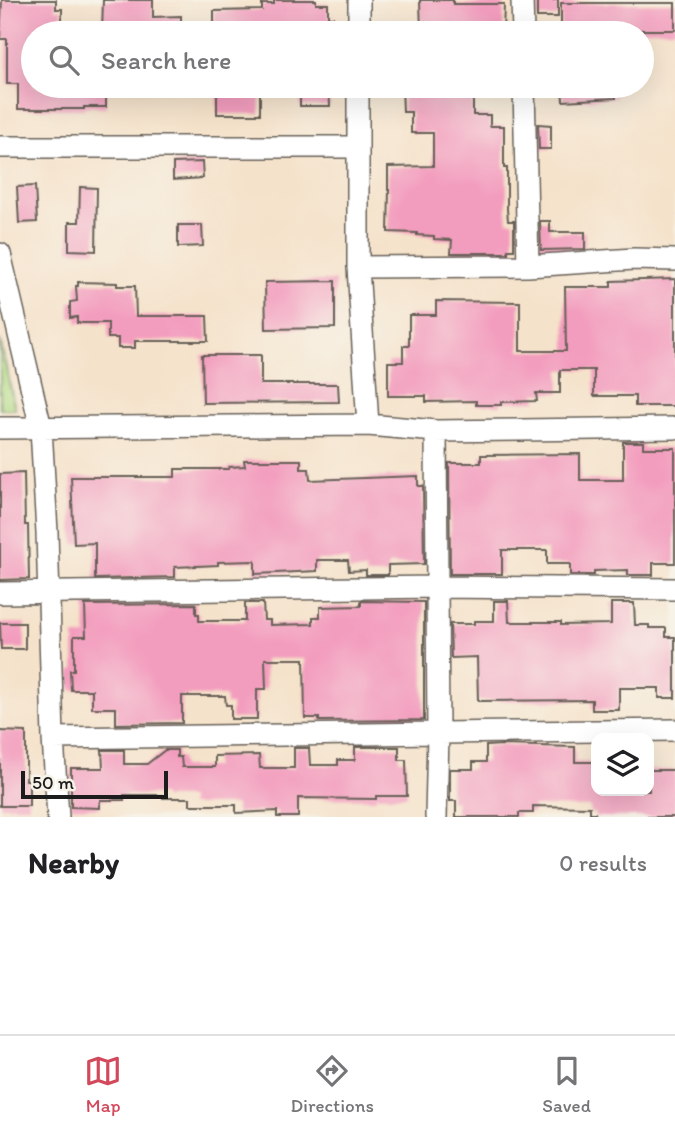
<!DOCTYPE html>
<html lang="en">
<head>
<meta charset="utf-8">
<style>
  :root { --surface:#fff; --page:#f6f6f6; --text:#202124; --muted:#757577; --line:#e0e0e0; --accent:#d1495b }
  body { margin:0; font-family:Itim,sans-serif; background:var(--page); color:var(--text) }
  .controls { position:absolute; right:21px; bottom:21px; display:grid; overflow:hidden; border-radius:14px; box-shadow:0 7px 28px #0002 }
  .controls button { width:63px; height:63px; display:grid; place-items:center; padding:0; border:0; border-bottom:2px solid var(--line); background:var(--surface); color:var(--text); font:35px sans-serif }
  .scale { position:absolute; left:21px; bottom:18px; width:147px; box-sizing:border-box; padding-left:7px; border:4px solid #1c1c1c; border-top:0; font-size:19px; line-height:24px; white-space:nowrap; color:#1c1c1c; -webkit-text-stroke:5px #f7f3e8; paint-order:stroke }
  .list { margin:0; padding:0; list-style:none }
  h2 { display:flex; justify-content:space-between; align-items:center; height:91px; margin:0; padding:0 28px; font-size:30px }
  h2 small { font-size:23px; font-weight:400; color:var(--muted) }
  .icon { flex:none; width:38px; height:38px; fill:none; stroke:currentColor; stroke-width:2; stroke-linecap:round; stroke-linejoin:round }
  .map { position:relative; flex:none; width:675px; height:817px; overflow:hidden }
  .search { position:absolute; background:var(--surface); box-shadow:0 7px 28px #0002; left:21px; right:21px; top:21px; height:77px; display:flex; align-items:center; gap:18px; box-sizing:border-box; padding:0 24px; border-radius:38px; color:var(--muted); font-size:26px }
  .sheet { height:217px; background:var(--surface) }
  nav { display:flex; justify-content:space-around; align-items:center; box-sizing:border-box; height:98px; border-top:2px solid var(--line); background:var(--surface); font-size:19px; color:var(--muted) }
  nav a { display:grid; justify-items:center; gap:4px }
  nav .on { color:var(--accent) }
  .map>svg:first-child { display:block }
  .green { fill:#b1da85; stroke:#667b50; stroke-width:2 }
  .building { fill:#f39dbe }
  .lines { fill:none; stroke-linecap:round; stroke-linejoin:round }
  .street-casing { stroke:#686159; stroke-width:24 }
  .street { stroke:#fff; stroke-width:21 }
</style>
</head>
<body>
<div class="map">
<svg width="675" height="817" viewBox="0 0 675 817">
  <rect width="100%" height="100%" fill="#f7f3e8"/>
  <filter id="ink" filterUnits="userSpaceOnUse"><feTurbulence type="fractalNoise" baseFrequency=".0143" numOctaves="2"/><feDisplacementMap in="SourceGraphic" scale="14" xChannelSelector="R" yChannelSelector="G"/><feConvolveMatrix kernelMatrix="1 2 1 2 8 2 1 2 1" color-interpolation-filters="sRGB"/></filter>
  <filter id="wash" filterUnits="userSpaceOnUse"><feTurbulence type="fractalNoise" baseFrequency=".00686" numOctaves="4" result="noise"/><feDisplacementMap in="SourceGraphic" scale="28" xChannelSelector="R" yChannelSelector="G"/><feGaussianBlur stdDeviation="1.57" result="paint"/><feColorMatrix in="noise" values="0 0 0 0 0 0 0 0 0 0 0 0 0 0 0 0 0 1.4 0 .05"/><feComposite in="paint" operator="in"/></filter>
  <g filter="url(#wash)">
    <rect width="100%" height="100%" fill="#f5e2ca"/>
    <path class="green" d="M 0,340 L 15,409 L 0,409 Z"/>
    <g id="blocks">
      <path class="building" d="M 2,0 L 56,0 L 56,9 L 62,9 L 62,33 L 33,33 L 33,86 L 106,86 L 106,107 L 84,107 L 84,109 L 18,109 L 18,84 L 7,84 L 7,39 L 0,39 Z
        M 103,0 L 153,0 L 153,17 L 181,16 L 181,33 L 102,33 Z
        M 274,0 L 316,0 L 316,4 L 328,4 L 328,17 L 333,17 L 333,33 L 214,33 L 214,11 L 262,10 L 262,4 L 274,4 Z
        M 420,0 L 453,0 L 453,4 L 504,4 L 503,33 L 421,32 Z
        M 537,0 L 558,0 L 558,17 L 537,17 Z
        M 561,3 L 675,3 L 675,30 L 561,30 Z
        M 217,86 L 260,86 L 260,114 L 217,114 Z
        M 300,86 L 329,86 L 330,106 L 300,106 Z
        M 402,86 L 459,86 L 459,98 L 473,98 L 473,115 L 490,115 L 490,126 L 504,126 L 504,168 L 507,168 L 507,209 L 508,221 L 514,221 L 514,250 L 508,250 L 508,253 L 451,253 L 452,240 L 434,239 L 434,236 L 417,235 L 417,233 L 388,232 L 389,190 L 388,190 L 388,167 L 433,166 L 433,133 L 411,133 L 411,112 L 403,112 Z
        M 562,86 L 615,86 L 616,98 L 563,101 Z
        M 538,124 L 551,125 L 551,149 L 539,149 Z
        M 202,162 L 203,178 L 173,180 L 173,163 Z
        M 35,186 L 37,222 L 19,223 L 17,187 Z
        M 80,187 L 97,188 L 96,251 L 69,250 L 69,222 L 79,222 Z
        M 540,221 L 550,221 L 550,232 L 585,232 L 585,249 L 541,250 Z
        M 178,225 L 202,225 L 203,246 L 178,247 Z
        M 675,279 L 675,406 L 635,406 L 635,396 L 594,396 L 594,370 L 560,370 L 560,393 L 536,393 L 537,401 L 501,402 L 501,405 L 476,405 L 476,401 L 426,402 L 426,396 L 388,396 L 388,362 L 403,362 L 403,346 L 409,346 L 409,315 L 436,315 L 436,301 L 520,302 L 520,351 L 566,351 L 565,287 L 611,287 L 611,281 Z
        M 335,281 L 335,328 L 266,329 L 265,282 Z
        M 78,282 L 117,283 L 117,286 L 135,286 L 136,316 L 207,316 L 208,341 L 135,341 L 135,348 L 118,348 L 118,338 L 108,338 L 108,323 L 77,323 L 77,317 L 70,318 L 70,302 L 77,301 L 76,286 L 78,286 Z
        M 202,355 L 261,355 L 261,384 L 338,384 L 339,402 L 203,403 Z
        M 623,442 L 643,442 L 643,448 L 675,448 L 675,563 L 653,563 L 653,575 L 628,575 L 628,570 L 594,571 L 594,575 L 570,575 L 570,564 L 547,564 L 547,550 L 502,550 L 502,574 L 450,574 L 449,463 L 481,463 L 481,455 L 580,454 L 580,480 L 623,480 Z
        M 244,460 L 301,460 L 301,469 L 309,469 L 310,480 L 418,476 L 418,486 L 423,486 L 424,564 L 388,565 L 388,575 L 366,575 L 366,570 L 349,571 L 348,560 L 317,560 L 317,571 L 255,574 L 255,561 L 218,562 L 218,565 L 175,567 L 175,577 L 95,579 L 95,543 L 74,544 L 71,477 L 175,477 L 175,469 L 229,469 L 229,467 L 245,466 Z
        M 24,473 L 25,525 L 28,525 L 29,579 L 0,580 L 0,474 Z
        M 361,601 L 424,602 L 424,720 L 319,721 L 319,718 L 305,718 L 304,659 L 265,659 L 266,689 L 257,689 L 257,719 L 231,719 L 231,705 L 226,705 L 225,696 L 182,696 L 182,723 L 116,724 L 116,708 L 92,708 L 92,690 L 71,690 L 70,670 L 74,670 L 74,636 L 86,636 L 85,605 L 196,604 L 196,614 L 199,614 L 199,621 L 245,621 L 245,603 L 263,603 L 264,620 L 270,620 L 270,625 L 313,624 L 313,617 L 320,617 L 320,607 L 361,606 Z
        M 494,601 L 508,601 L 509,622 L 561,622 L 561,625 L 611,624 L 611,603 L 634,603 L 635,625 L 649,625 L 649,628 L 666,628 L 666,637 L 675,637 L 675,698 L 659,698 L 659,688 L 619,688 L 619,710 L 592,710 L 592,700 L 478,701 L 477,657 L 451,658 L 450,624 L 474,624 L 474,621 L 494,621 Z
        M 0,623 L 25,623 L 25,649 L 1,649 Z
        M 0,731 L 26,732 L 26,780 L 29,780 L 29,806 L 0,806 Z
        M 502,745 L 575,747 L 575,762 L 594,762 L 595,766 L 596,766 L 596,791 L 649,791 L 649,770 L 675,770 L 675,817 L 596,817 L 595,813 L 590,813 L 590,807 L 533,806 L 533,813 L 519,813 L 519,817 L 456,817 L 456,801 L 450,801 L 450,769 L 473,769 L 473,762 L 486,762 L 486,746 Z
        M 355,747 L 399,747 L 399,760 L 406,760 L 407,796 L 376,796 L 376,799 L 298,798 L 298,817 L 277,817 L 277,811 L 236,813 L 236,805 L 190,805 L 190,798 L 163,798 L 163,795 L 124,795 L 124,800 L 100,800 L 100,808 L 71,807 L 71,768 L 103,768 L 102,750 L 124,750 L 124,764 L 147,764 L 165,750 L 177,750 L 177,757 L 181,757 L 182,767 L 215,767 L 215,756 L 259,755 L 260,768 L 294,768 L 294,748 L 309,748 L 310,765 L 338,765 L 338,760 L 355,760 Z"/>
    </g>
  </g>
  <g filter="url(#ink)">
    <use href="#blocks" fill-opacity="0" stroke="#686159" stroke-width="2"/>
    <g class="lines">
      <defs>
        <path id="street" d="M 522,0 L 523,33
          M 359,33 L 359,0
          M 358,86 L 358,267 L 368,425
          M 524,86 L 528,266
          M 0,147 L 358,147
          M 0,254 L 41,428 L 47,532 L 53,738 L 58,817
          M 358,267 L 528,266 L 634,259 L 675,260
          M 0,428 L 368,425 L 436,431 L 675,428
          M 436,431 L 438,734 L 436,817
          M 0,593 L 437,587 L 675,589
          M 53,738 L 675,730"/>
      </defs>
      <use href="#street" class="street-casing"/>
      <use href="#street" class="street"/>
    </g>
  </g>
</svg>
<div class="controls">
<button><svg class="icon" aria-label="layers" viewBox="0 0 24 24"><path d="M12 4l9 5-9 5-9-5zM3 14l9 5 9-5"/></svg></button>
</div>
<div class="scale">50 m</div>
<div class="search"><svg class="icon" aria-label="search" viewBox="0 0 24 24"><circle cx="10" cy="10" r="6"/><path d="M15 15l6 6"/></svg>Search here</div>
</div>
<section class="sheet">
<h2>Nearby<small>0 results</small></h2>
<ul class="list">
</ul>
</section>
<nav>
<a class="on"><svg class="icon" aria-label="map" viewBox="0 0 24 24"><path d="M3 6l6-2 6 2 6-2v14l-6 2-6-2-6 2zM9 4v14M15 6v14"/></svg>Map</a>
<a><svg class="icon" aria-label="directions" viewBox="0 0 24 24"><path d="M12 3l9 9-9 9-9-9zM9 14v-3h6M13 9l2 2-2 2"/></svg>Directions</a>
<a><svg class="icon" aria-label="saved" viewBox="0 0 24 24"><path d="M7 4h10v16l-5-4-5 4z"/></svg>Saved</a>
</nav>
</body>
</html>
